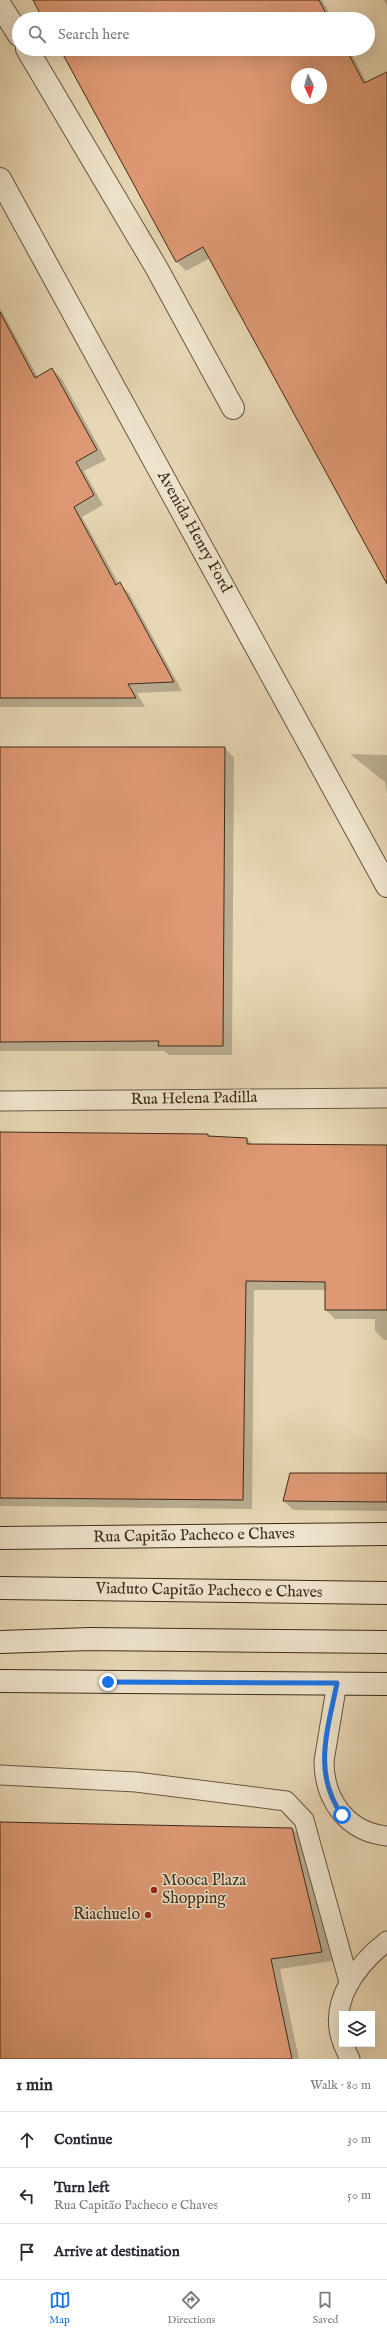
<!DOCTYPE html>
<html lang="en">
<head>
<meta charset="utf-8">
<style>
  :root { --surface:#fff; --page:#f2f2f3; --text:#2b2b33; --muted:#7c7c81; --line:#e1e1e2; --accent:#1a73e8 }
  body { margin:0; font-family:"IM FELL English",serif; background:var(--page); color:var(--text) }
  .controls { position:absolute; right:12px; bottom:12px; display:grid; overflow:hidden; border-radius:0px; box-shadow:0 4px 16px #0002 }
  .controls button { width:36px; height:36px; display:grid; place-items:center; padding:0; border:0; border-bottom:1px solid var(--line); background:var(--surface); color:var(--text); font:20px sans-serif }
  .compass { position:absolute; left:291px; top:68px; width:36px; height:36px; border-radius:50%; background:var(--surface); box-shadow:0 4px 16px #0002; rotate:175deg }
  .stop { position:absolute; width:12px; height:12px; margin:-9px; border:3px solid #1a73e8; border-radius:50%; background:#fff }
  .stop.end { background:#1a73e8; border-color:#fff; box-shadow:0 1px 4px #0008 }
  .list { margin:0; padding:0; list-style:none }
  h2 { display:flex; justify-content:space-between; align-items:center; height:52px; margin:0; padding:0 16px; font-size:17px }
  h2 small { font-size:13px; font-weight:400; color:var(--muted) }
  .list li { display:grid; grid-template-columns:26px 1fr auto; gap:12px; align-items:center; box-sizing:border-box; height:56px; padding:0 16px; border-top:1px solid var(--line) }
  .list b { display:block; font-size:15px; white-space:nowrap }
  .list p { margin:0; font-size:13px; white-space:nowrap; color:var(--muted) }
  .list em { font-size:13px; font-style:normal; color:var(--muted) }
  .icon { flex:none; width:22px; height:22px; fill:none; stroke:currentColor; stroke-width:2; stroke-linecap:round; stroke-linejoin:round }
  .map { position:relative; flex:none; width:387px; height:2059px; overflow:hidden }
  .search { position:absolute; background:var(--surface); box-shadow:0 4px 16px #0002; left:12px; right:12px; top:12px; height:44px; display:flex; align-items:center; gap:10px; box-sizing:border-box; padding:0 14px; border-radius:22px; color:var(--muted); font-size:15px }
  .sheet { height:220px; background:var(--surface) }
  nav { display:flex; justify-content:space-around; align-items:center; box-sizing:border-box; height:56px; border-top:1px solid var(--line); background:var(--surface); font-size:11px; color:var(--muted) }
  nav a { display:grid; justify-items:center; gap:2px }
  nav .on { color:var(--accent) }
  .map>svg:first-child { display:block }
  .shadow { fill:#0003; fill-rule:evenodd }
  .building { fill:#de9974; stroke:#3e2b1a; fill-rule:evenodd }
  .lines { fill:none; stroke-linecap:round; stroke-linejoin:round }
  .lane-casing { stroke:#685640; stroke-width:21 }
  .street-casing { stroke:#685640; stroke-width:24 }
  .secondary-casing { stroke:#3e2b1a; stroke-width:24 }
  .lane { stroke:#efe5ce; stroke-width:19 }
  .street { stroke:#efe5ce; stroke-width:22 }
  .secondary { stroke:#efe5ce; stroke-width:22 }
  .route { stroke:#1a73e8; stroke-width:5 }
  .poi-dot { fill:#8f2418; stroke:#efe5ce; stroke-width:1.5 }
  .labels { text-anchor:middle; dominant-baseline:central; stroke-width:3; stroke-linejoin:round; paint-order:stroke }
  .street-label { font-size:16px; fill:#3e2b1a; stroke:#efe5ce }
  .poi-label { font-size:16px; fill:#3e2b1a; stroke:#efe5ce; text-anchor:start }
</style>
</head>
<body>
<div class="map">
<svg width="387" height="2059" viewBox="0 0 387 2059">
  <rect width="100%" height="100%" fill="#e7d7b4"/>
  <filter id="stains"><feTurbulence type="fractalNoise" baseFrequency=".005" numOctaves="4"/><feColorMatrix values="0 0 0 0 .2 0 0 0 0 .09 0 0 0 0 .02 0 0 0 .5 -.17"/></filter>
  <radialGradient id="worn" r=".72"><stop offset=".6" stop-color="#630" stop-opacity="0"/><stop offset="1" stop-color="#630" stop-opacity=".3"/></radialGradient>
  <path class="shadow" d="M 34,0 L 322,0 L 333,19 L 44,19 Z
    M 384,0 L 387,0 L 387,6 Z
    M 61,49 L 349,49 L 367,83 L 387,73 L 387,581 L 210,258 L 186,271 L 177,262 ZM 297,74 L 321,74 L 321,98 L 297,98 Z
    M 0,308 L 38,377 L 52,369 L 62,379 L 106,460 L 84,471 L 103,505 L 82,517 L 119,584 L 129,593 L 182,691 L 137,693 L 145,707 L 0,707 Z
    M 0,748 L 225,748 L 234,758 L 232,1055 L 169,1055 L 164,1051 L 0,1051 Z
    M 350,754 L 387,755 L 387,793 L 385,782 Z
    M 0,1133 L 208,1135 L 210,1137 L 247,1139 L 253,1145 L 387,1146 L 387,1340 L 384,1340 L 375,1331 L 375,1319 L 335,1319 L 326,1310 L 326,1290 L 254,1290 L 252,1509 L 0,1506 Z
    M 387,1474 L 387,1511 L 293,1510 L 284,1501 Z
    M 0,1823 L 292,1828 L 302,1838 L 332,1961 L 280,1969 L 299,2059 L 0,2059 Z"/>
  <path class="building" d="M 33,0 L 319,0 L 329,19 L 43,19 Z
    M 60,49 L 346,49 L 364,83 L 387,72 L 387,584 L 203,247 L 176,262 ZM 297,74 L 321,74 L 321,98 L 297,98 Z
    M 0,312 L 35,378 L 52,368 L 97,450 L 76,462 L 94,495 L 74,507 L 116,585 L 120,582 L 174,682 L 128,684 L 136,698 L 0,698 Z
    M 0,747 L 225,747 L 223,1046 L 158,1046 L 159,1041 L 0,1042 Z
    M 0,1132 L 208,1134 L 208,1136 L 247,1138 L 247,1144 L 387,1145 L 387,1310 L 325,1310 L 325,1282 L 246,1281 L 243,1500 L 0,1498 Z
    M 290,1473 L 387,1473 L 387,1502 L 283,1501 Z
    M 0,1822 L 292,1828 L 322,1952 L 271,1959 L 292,2059 L 0,2059 Z"/>
  <g class="lines">
    <defs>
      <path id="lane" d="M 0,1101 L 387,1098
        M 337,1683 L 324,1761 C 324,1800 347,1832 387,1836
        M 0,1775 L 136,1782 L 286,1801 L 304,1820 L 349,1982
        M 342,2041 C 328,2001 358,1964 387,1941
        M 343,2044 L 350,2059"/>
      <path id="street" d="M 0,5 L 19,35
        M 27,49 L 156,267 L 233,408
        M 0,179 L 387,886"/>
      <path id="secondary" d="M 0,1538 L 387,1534
        M 0,1588 L 387,1593
        M 0,1642 L 90,1639 L 387,1642
        M 0,1681 L 387,1684"/>
    </defs>
    <use href="#lane" class="lane-casing"/>
    <use href="#street" class="street-casing"/>
    <use href="#secondary" class="secondary-casing"/>
    <use href="#lane" class="lane"/>
    <use href="#street" class="street"/>
    <use href="#secondary" class="secondary"/>
  </g>
  <g class="lines">
    <path class="route" d="M 108,1682 L 337,1683 C 328,1729 312,1773 342,1815"/>
  </g>
  <g class="poi-dot">
    <circle cx="154" cy="1890" r="4"/>
    <circle cx="148" cy="1915" r="4"/>
  </g>
  <g class="labels">
    <g class="street-label">
      <text transform="translate(194 532) rotate(61)">Avenida Henry Ford</text>
      <text transform="translate(194 1099) rotate(-1)">Rua Helena Padilla</text>
      <text transform="translate(194 1536) rotate(-1)">Rua Capitão Pacheco e Chaves</text>
      <text transform="translate(209 1591) rotate(1)">Viaduto Capitão Pacheco e Chaves</text>
    </g>
    <g class="poi-label">
      <text x="162" y="1881">Mooca Plaza<tspan x="162" dy="18">Shopping</tspan></text>
      <text x="140" y="1915" text-anchor="end">Riachuelo</text>
    </g>
  </g>
  <rect width="100%" height="100%" filter="url(#stains)"/>
  <rect width="100%" height="100%" fill="url(#worn)"/>
</svg>
<div class="controls">
<button><svg class="icon" aria-label="layers" viewBox="0 0 24 24"><path d="M12 4l9 5-9 5-9-5zM3 14l9 5 9-5"/></svg></button>
</div>
<svg class="compass" viewBox="-18 -18 36 36"><path d="M0-13l5 13h-10z" fill="#e53935"/><path d="M0 13l5-13h-10z" fill="#7c7c81"/></svg>
<div class="stop" style="left:342px;top:1815px"></div>
<div class="stop end" style="left:108px;top:1682px"></div>
<div class="search"><svg class="icon" aria-label="search" viewBox="0 0 24 24"><circle cx="10" cy="10" r="6"/><path d="M15 15l6 6"/></svg>Search here</div>
</div>
<section class="sheet">
<h2>1 min<small>Walk · 80 m</small></h2>
<ul class="list">
<li><svg class="icon" aria-label="ahead" viewBox="0 0 24 24"><path d="M12 20V5M6 11l6-6 6 6"/></svg><div><b>Continue</b></div><em>30 m</em></li>
<li><svg class="icon" aria-label="left" viewBox="0 0 24 24"><path d="M17 20v-9H6M10 6l-5 5 5 5"/></svg><div><b>Turn left</b><p>Rua Capitão Pacheco e Chaves</p></div><em>50 m</em></li>
<li><svg class="icon" aria-label="arrive" viewBox="0 0 24 24"><path d="M6 21V4h12l-3 4 3 4H6"/></svg><div><b>Arrive at destination</b></div></li>
</ul>
</section>
<nav>
<a class="on"><svg class="icon" aria-label="map" viewBox="0 0 24 24"><path d="M3 6l6-2 6 2 6-2v14l-6 2-6-2-6 2zM9 4v14M15 6v14"/></svg>Map</a>
<a><svg class="icon" aria-label="directions" viewBox="0 0 24 24"><path d="M12 3l9 9-9 9-9-9zM9 14v-3h6M13 9l2 2-2 2"/></svg>Directions</a>
<a><svg class="icon" aria-label="saved" viewBox="0 0 24 24"><path d="M7 4h10v16l-5-4-5 4z"/></svg>Saved</a>
</nav>
</body>
</html>
